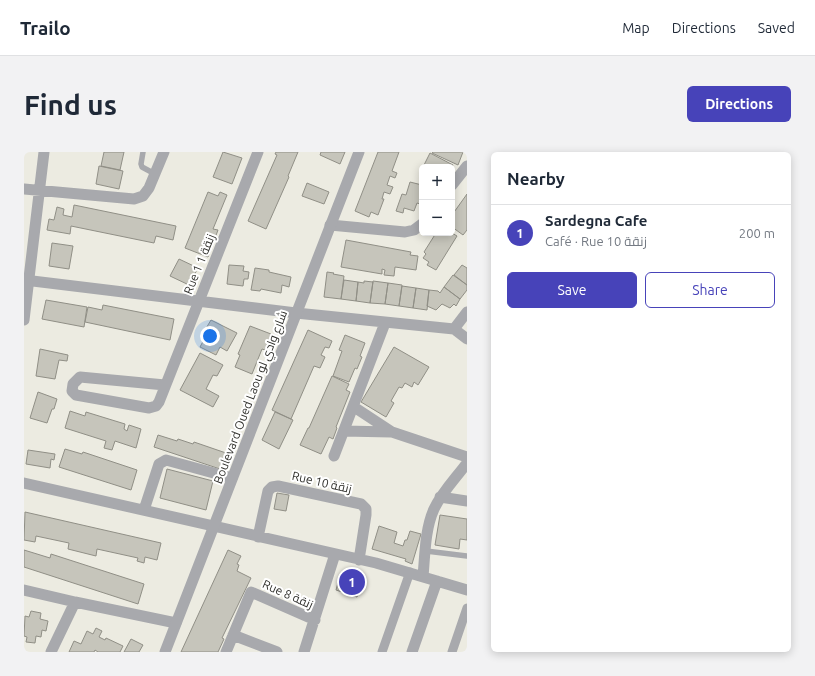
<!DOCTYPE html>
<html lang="en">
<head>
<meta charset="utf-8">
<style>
  :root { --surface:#fff; --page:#f2f2f3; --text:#1f2937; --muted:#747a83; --line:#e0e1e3; --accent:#4743b9 }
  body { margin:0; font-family:Ubuntu,Cairo,sans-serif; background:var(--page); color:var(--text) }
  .controls { position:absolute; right:12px; top:12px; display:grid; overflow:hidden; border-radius:6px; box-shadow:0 2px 10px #0003 }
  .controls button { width:36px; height:36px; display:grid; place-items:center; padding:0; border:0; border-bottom:1px solid var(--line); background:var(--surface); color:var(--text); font:20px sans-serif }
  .you { position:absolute; left:186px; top:184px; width:14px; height:14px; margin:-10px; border:3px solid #fff; border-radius:50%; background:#1a73e8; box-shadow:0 0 0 6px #1a73e833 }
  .badge { display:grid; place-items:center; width:26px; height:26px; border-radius:50%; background:var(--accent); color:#fff; font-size:13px; font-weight:700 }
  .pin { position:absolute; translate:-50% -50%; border:2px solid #fff; box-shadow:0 1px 4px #0006 }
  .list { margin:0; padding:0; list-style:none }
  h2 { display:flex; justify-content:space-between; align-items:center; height:52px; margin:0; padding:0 16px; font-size:17px }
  h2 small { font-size:13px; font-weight:400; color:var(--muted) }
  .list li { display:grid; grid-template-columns:26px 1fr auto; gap:12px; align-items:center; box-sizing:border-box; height:56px; padding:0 16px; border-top:1px solid var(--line) }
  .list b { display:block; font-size:15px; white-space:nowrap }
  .list p { margin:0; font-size:13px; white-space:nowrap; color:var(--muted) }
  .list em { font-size:13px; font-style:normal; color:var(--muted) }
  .actions { display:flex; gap:8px; padding:12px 16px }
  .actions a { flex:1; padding:9px 0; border:1px solid var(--accent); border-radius:6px; text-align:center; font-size:14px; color:var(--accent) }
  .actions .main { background:var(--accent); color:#fff }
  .map { position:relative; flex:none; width:443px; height:500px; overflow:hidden; border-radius:6px }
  header { display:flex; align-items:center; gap:24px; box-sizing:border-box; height:56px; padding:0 20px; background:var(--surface); border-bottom:1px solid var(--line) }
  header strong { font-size:19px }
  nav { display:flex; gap:22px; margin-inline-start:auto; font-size:14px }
  .intro { display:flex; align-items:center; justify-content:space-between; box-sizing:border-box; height:96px; padding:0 24px }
  h1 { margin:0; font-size:28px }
  .button { padding:10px 18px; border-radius:6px; background:var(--accent); color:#fff; font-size:14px; font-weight:700 }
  main { display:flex; gap:24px; padding:0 24px }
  aside { flex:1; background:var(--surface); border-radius:6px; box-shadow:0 2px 10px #0003 }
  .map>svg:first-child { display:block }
  .building { fill:#c6c5bb; stroke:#908f86 }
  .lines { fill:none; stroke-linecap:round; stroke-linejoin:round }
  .service { stroke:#a8a9ad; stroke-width:5.5 }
  .pedestrian { stroke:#a8a9ad; stroke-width:9 }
  .minor { stroke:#a8a9ad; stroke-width:11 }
  .tertiary { stroke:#a8a9ad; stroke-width:11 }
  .labels { text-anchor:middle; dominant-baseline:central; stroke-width:4; stroke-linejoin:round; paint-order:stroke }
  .street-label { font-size:12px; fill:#2f2f2b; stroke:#fff }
</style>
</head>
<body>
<header>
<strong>Trailo</strong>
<nav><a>Map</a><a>Directions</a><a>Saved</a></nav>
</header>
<div class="intro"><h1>Find us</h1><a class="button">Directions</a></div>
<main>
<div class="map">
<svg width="443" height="500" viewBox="0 0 443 500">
  <rect width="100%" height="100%" fill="#ecebe1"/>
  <path class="building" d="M 80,0 L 100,0 L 96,18 L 77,14 Z
    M 199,0 L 218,6 L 208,32 L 189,25 Z
    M 252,0 L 274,0 L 264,24 L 265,25 L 242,77 L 224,69 L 253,3 L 251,2 Z
    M 297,0 L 321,0 L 316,12 L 296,3 Z
    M 354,0 L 375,0 L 368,19 L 373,21 L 371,26 L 366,24 L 363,33 L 369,35 L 366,42 L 360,40 L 358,47 L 360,47 L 354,63 L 347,60 L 345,65 L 331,59 Z
    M 409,0 L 439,0 L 434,13 L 408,1 Z
    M 406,1 L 429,13 L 428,15 L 399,15 Z
    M 75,14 L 99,19 L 95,37 L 72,32 Z
    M 386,30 L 398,33 L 398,47 L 396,52 L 393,51 L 390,59 L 380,56 L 379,61 L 372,59 L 378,42 L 382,43 Z
    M 283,31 L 305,40 L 300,52 L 278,44 Z
    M 184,40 L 194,44 L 196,40 L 203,43 L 189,77 L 194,78 L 184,105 L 161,96 Z
    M 443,42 L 443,78 L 439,83 L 428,75 L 428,63 Z
    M 50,53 L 152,74 L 149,88 L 132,84 L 130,91 L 47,74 L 46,82 L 23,78 L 25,67 L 30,68 L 33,55 L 40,57 L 39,63 L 48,65 Z
    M 412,81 L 428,81 L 433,84 L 412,118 L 403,113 L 405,110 L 399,106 L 402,102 L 400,100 Z
    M 322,88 L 387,100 L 386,103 L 394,104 L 392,118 L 371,115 L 370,124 L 360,123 L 361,118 L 358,117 L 358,122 L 317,115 Z
    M 28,91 L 49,94 L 45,117 L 25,114 Z
    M 155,107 L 174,116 L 165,133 L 146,124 Z
    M 205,113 L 220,114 L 219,119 L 225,120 L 224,127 L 220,127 L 219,134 L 203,132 Z
    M 438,113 L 443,116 L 443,133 L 430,123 Z
    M 231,116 L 245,118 L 245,120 L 267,125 L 265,135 L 258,133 L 257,141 L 237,137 L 236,139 L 227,138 Z
    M 303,120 L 310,121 L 309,122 L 320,124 L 317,147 L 300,145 Z
    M 429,123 L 443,133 L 443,138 L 436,147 L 420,135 Z
    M 320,128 L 334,130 L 332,149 L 317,147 Z
    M 340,129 L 349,130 L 346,151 L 332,149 L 334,130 L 340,131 Z
    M 349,129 L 364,131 L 361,152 L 346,151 Z
    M 364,131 L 378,133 L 375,154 L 361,152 Z
    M 378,134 L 392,136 L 389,156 L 375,154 Z
    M 420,135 L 436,147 L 432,154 L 430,152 L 426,156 L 418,152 L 412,158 L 403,154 L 405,138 L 414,139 L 416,141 Z
    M 392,136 L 405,138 L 403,158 L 389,156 Z
    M 22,148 L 63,155 L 60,175 L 18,167 Z
    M 79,153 L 150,167 L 146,188 L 61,170 L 64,155 L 78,158 Z
    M 187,168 L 213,181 L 203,199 L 196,195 L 192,203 L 176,195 L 184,180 L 181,178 Z
    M 226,174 L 247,182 L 241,198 L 238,197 L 228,222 L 211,215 L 216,203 L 214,202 Z
    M 284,178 L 308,189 L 305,196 L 301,195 L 297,203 L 301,205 L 296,216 L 290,214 L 267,267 L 248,258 Z
    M 321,183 L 341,191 L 336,204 L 338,205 L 333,217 L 331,216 L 325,230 L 309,224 L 318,199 L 315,198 Z
    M 370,195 L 405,215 L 394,233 L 390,230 L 388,235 L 381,231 L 378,236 L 375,235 L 367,249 L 370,251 L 362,265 L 337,250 Z
    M 16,197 L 44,203 L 43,209 L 35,208 L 31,227 L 12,224 Z
    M 176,201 L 199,213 L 193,224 L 189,223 L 182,237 L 195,244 L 189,255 L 156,238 Z
    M 308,224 L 325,232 L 322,238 L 326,240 L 312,275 L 313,276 L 309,287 L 305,285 L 297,302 L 276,293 L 284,276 L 285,276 Z
    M 14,240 L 33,247 L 30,257 L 28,257 L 23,271 L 6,266 Z
    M 46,259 L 61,264 L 62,260 L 101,272 L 100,277 L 103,279 L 105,273 L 117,277 L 112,296 L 91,289 L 88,298 L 80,296 L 82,289 L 41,276 Z
    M 251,260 L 269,268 L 255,297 L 238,288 Z
    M 134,283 L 153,289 L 154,287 L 169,292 L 170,290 L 202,301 L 196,317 L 130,295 Z
    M 41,297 L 58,302 L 59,300 L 113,318 L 107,338 L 35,315 Z
    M 4,298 L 31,302 L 30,308 L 27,307 L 26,316 L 2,312 Z
    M 143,317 L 189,329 L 182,358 L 136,346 Z
    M 253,341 L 265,343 L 262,359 L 250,357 Z
    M 1,360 L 137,391 L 133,408 L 121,405 L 120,411 L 113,409 L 114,406 L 73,397 L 72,404 L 44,397 L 45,391 L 12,384 L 11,390 L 0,388 Z
    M 416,363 L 443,367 L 443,388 L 436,387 L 435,397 L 411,393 Z
    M 355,374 L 373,380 L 370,391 L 379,394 L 381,388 L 383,388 L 386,379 L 397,382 L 388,412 L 381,409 L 382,407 L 348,397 Z
    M 0,398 L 26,406 L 27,402 L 120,432 L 114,452 L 0,415 Z
    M 204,398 L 217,404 L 213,412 L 215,413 L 213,419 L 227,426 L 198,486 L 200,487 L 194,500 L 157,500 Z
    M 316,423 L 338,430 L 333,445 L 312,438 Z
    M 7,459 L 17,461 L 16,467 L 24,469 L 22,479 L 18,478 L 17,485 L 12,484 L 11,491 L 2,490 L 3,485 L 0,484 L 1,464 L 5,465 Z
    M 72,476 L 78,479 L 75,485 L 81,488 L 82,486 L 99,494 L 96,500 L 74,500 L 71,498 L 70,500 L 45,500 L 50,489 L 57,492 L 63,479 L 69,482 Z
    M 107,487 L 119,493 L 115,500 L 100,500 Z"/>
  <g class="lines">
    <path class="service" d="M 119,0 L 117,12 L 118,15 L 131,22
      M 402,399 L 443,404"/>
    <path class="pedestrian" d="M 358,500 L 386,420
      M 428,500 L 443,456"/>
    <path class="minor" d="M 428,33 L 443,14
      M 0,37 L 110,47 L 119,44 L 125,36 L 140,0
      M 306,73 L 381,80 L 390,78 L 398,72
      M 0,128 L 272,161 L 430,177 L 443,187
      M 0,168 L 20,0
      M 430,177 L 443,160
      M 141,233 L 56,225 L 49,232 L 48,239 L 52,243 L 125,256 L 132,254 L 135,250 L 234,0
      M 330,255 L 368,280 L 443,305
      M 320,279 L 367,280
      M 310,304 L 361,171
      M 0,331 L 352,411 L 443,438
      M 416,345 L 443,349
      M 120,358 L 135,312 L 142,308 L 208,326
      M 234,385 L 244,339 L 248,335 L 254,334 L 337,352 L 342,357 L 342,363 L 335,408
      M 399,425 C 401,402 401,377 410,357 C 418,340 432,326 443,311
      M 0,438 L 51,450 L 152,471
      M 209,483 L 253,500
      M 27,500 L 51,450
      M 202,500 L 227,440 L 291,468
      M 280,500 L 311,402
      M 388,500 L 413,429"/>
    <path class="tertiary" d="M 141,500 L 335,0"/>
  </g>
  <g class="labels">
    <g class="street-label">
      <text transform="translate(175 112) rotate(-68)">Rue 1 زنقة 1</text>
      <text transform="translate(226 245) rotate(-69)">Boulevard Oued Laou شارع وادي لو</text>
      <text transform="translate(298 330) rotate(13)">Rue 10 زنقة</text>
      <text transform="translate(264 442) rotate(24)">Rue 8 زنقة</text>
    </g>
  </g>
</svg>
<div class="controls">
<button>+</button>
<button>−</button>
</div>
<div class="you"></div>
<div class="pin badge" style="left:328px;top:430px">1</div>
</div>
<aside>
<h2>Nearby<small></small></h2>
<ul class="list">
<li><span class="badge">1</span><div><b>Sardegna Cafe</b><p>Café · Rue 10 زنقة</p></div><em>200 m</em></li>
</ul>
<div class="actions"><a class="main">Save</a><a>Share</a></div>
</aside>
</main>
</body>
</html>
